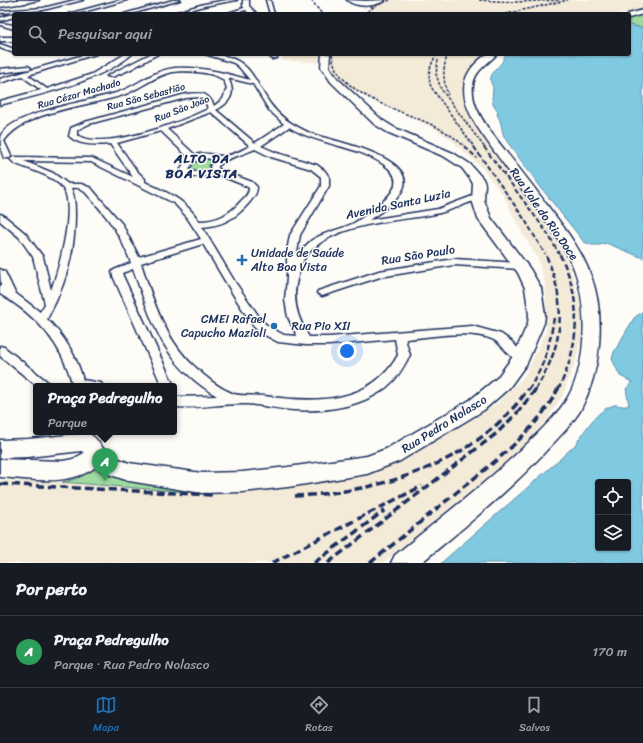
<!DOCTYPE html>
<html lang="pt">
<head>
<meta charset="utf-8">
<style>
  :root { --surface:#171b24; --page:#242831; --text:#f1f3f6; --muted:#9ea1a6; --line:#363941; --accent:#1f6fb2 }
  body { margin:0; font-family:Sriracha,sans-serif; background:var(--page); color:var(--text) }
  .controls { position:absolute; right:12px; bottom:12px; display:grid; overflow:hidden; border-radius:4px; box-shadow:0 1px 3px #0004 }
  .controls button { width:36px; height:36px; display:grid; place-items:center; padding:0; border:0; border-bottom:1px solid var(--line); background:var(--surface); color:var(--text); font:20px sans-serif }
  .you { position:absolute; left:347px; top:351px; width:14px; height:14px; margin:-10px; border:3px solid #fff; border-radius:50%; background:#1a73e8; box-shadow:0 0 0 6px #1a73e833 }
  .badge { display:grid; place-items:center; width:26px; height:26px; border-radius:50%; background:var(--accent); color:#fff; font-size:13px; font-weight:700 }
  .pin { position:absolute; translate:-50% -33px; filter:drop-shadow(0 1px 2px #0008) }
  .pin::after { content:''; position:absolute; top:21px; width:14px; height:12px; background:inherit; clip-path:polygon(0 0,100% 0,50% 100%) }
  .popup { position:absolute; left:33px; top:383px; width:144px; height:52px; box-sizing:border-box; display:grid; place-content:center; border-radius:4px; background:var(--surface); filter:drop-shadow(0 1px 3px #0005); font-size:13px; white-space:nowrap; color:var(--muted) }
  .popup b { font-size:15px; color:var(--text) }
  .popup::after { content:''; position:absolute; left:50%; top:100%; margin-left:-8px; border:8px solid transparent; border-top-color:var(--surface) }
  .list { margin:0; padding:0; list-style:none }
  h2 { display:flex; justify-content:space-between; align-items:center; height:52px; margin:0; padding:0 16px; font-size:17px }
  h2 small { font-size:13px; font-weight:400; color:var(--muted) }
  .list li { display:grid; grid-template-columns:26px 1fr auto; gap:12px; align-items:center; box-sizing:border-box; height:72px; padding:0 16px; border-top:1px solid var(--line) }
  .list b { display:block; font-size:15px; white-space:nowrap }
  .list p { margin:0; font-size:13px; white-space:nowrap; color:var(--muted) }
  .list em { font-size:13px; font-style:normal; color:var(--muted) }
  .icon { flex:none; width:22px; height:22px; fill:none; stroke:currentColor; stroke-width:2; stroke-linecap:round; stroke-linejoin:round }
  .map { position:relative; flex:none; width:643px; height:563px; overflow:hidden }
  .search { position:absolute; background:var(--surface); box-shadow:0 1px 3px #0004; left:12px; right:12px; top:12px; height:44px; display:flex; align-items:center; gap:10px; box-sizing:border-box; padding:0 14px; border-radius:4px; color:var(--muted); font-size:15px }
  .sheet { height:124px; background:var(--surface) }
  nav { display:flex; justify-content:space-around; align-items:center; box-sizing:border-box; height:56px; border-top:1px solid var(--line); background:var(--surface); font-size:11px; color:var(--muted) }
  nav a { display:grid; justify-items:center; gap:2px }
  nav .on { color:var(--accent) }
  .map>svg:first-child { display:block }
  .built { fill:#f3ead8 }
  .green { fill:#9fdba1; stroke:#5d8580 }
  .water { fill:#80cae1; stroke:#588cad; fill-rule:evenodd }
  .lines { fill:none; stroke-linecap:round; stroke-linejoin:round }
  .street-casing { stroke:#1b2f5e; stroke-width:3 }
  .secondary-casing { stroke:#1b2f5e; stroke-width:3 }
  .street { fill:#fdfcf7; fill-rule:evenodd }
  .secondary { fill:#fdfcf7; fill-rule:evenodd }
  .rail-far3 { stroke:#1b2f5e; stroke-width:1.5; stroke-dasharray:3 1.5; stroke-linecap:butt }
  .rail-far2 { stroke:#1b2f5e; stroke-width:2; stroke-dasharray:5 2.5; stroke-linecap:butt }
  .rail-far1 { stroke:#1b2f5e; stroke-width:2.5; stroke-dasharray:6 3; stroke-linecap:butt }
  .rail { stroke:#1b2f5e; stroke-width:3.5; stroke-dasharray:8 4; stroke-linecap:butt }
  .poi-dot { fill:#1f6fb2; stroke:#fdfcf7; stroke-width:1.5 }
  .labels { text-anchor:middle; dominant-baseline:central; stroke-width:3; stroke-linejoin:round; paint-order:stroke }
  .far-street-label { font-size:10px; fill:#1b2f5e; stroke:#fdfcf7 }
  .street-label { font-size:12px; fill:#1b2f5e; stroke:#fdfcf7 }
  .poi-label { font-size:12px; fill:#1b2f5e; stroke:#fdfcf7; text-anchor:start }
  .far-district-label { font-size:13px; font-weight:bold; letter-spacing:1px; fill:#1b2f5e; stroke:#fdfcf7 }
</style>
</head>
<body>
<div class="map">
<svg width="643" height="563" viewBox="0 0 643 563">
  <rect width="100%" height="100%" fill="#fdfcf7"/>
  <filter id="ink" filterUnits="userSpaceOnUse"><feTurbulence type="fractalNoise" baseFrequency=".025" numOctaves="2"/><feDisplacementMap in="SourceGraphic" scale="8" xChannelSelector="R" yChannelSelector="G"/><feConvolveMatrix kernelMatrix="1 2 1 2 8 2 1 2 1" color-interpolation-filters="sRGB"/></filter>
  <g filter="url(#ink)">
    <path class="built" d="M 386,0 L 640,0 L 643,1 L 643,11 L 629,14 L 361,14 L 371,6 Z
      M 284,54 L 322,54 L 320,62 L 282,61 Z
      M 331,54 L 488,54 L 475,64 L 465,77 L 462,92 L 464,103 L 478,128 L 557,241 L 570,267 L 581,307 L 581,339 L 576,360 L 563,395 L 548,418 L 530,441 L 518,452 L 383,563 L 0,563 L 0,480 L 62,482 L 199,493 L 350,473 L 449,430 L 498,403 L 525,375 L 546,332 L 546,287 L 538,258 L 522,233 L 503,195 L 482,168 L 448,137 L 435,129 L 349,88 L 343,84 L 331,70 L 330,62 Z"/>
    <path class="green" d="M 643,14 L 643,28 L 629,25 L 629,18 Z
      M 207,157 L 218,160 L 210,167 L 213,172 L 192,172 L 188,170 L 193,161 Z
      M 97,467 L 198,490 L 199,493 L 62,482 C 76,480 86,475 97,467 Z"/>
    <path class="water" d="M 629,25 L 643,28 L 643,258 L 606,243 L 600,245 L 592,245 L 584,242 C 557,209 531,175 506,140 C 501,133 502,120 497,115 L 498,112 C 489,101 493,98 493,87 C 486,76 496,70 502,62 C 504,58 503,57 507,54 L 629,54 Z
      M 643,311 L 643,563 L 441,563 L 559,460 C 564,455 570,450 575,445 C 586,430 595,411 614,405 C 619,404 623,408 629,405 L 626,389 L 632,382 L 620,376 L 612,359 L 614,352 L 634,318 ZM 598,482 L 628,482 L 628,548 L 598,548 Z"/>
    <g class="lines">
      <defs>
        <path id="street" d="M 29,0 L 39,0 L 20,4 L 18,3 Z
          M 75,0 L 83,0 L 43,10 L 0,13 L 0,11 L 43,8 Z
          M 120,0 L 127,0 L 76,14 L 68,14 Z
          M 173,0 L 180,0 L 131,14 L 124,14 Z
          M 227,0 L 237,0 L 204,6 L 177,14 L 170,14 L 204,4 Z
          M 266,0 L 270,0 L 274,14 L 270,14 Z
          M 247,7 L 249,9 L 232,14 L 225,14 Z
          M 12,14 L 16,14 L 14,14 L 14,17 L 0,21 L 0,18 Z
          M 0,23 L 14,25 L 14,29 L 0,25 Z
          M 0,37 L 14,37 L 14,41 L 0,41 Z
          M 0,44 L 14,49 L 14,53 L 0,48 Z
          M 87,54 L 96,54 L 28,75 L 47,89 L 92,74 L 125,54 L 132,54 C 102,81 39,95 0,105 L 0,101 L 41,90 L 22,76 L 0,83 L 0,79 Z
          M 150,54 L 158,54 L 131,69 L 112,77 L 107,76 Z
          M 205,54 C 262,54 251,93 285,119 C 294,125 304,131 315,135 C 334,141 412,156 404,186 C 399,201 381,212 369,220 L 438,209 L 478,194 L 482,197 L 481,199 C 465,203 451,211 435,214 C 395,222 333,222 306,256 C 302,261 300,270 298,276 C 291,298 297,318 309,337 L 329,337 L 472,326 L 501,334 L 511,341 L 527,358 L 525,361 C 513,365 504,345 494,340 C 470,329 431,337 405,339 L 410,355 C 404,365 400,375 391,383 C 367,407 325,412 293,410 C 278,409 263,405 247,404 C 223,403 199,409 174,407 L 174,397 L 217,396 C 163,364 153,324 133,269 L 122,273 L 123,276 L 174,386 L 162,386 L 113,276 L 112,272 L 114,270 L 131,263 C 120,232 106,215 85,192 C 80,188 77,187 71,188 C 75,197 75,206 75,216 C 75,253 65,287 47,319 C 64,336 77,356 83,380 L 101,383 L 103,386 L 73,386 C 62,343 37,316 0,294 L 0,286 L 1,286 L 0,269 L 5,272 L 15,293 L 40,312 L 45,304 L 33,257 L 19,237 L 0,221 L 0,214 L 3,215 L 25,233 L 43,257 L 51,290 C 59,269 76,207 63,188 C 52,174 29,170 14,163 L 10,159 L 14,157 L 92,158 L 133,177 L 110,144 C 97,145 79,146 69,136 L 71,128 L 85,122 L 186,94 C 200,93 208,91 214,106 L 223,99 L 227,88 C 226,86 225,82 223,80 C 215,72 184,70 173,72 C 155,75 140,89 123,95 C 87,107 28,109 4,141 L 11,156 L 10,158 L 4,158 C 1,152 0,141 1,135 C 15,111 93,101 119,92 C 138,85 154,70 175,68 C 200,66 226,73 250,80 L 239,67 L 234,63 ZM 228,78 L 253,84 L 269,110 L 284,124 L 255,143 L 216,110 C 231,102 236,93 228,78 ZM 200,97 L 205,100 L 208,109 C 181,122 103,152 77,135 L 77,130 L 89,124 L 186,98 ZM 211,112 L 250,146 C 242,150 232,156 223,156 C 212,156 208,151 195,155 L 167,129 ZM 289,127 C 318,145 355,145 383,164 C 410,182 387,199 370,212 C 364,216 358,221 352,224 C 339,230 325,232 312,240 C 306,245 300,251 296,258 L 300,235 L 329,186 L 329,177 L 325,171 L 317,165 L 277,153 L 261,146 ZM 161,131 L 189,158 L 184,163 L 181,169 L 185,176 L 191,177 L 219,175 L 246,186 L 249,188 C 249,194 245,197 241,201 C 229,215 217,221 199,221 C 184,198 169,194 145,182 L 145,179 L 136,170 L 117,143 ZM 255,149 L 271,157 L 311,169 L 321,177 L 321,186 L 290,235 L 287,251 L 287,278 L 285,300 L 288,317 L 297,336 L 284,335 L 269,327 L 262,321 L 235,282 L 202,227 C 222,226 236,218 249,203 C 253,198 257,194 257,187 L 252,182 L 218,169 L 218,166 C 227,157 243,155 255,149 ZM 205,158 L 216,160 L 210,166 L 211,171 L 191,172 L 189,169 L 193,162 ZM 24,161 L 91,162 L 174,203 L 186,216 L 201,239 L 139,257 L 122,224 L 91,188 L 81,184 L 68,184 L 53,173 ZM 203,244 L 234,296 L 254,327 L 261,333 L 278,342 L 306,345 L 329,345 L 395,339 L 398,355 C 371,405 313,403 264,396 C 256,395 239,396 234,394 C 219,388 205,377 194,366 C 165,340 152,298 141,263 Z
          M 268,54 L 274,54 L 277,58 L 272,59 Z
          M 28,66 L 31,68 L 30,69 L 0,73 L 0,69 Z
          M 454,259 L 521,263 L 526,266 L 521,269 L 454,265 L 380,277 L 322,296 L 317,293 L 318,291 L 379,271 Z
          M 0,346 L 4,347 L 49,383 L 51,386 L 37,386 L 0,356 Z"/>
        <path id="secondary" d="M 17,0 L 32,0 L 29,2 L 0,7 L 0,3 Z
          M 243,0 L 249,0 L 249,6 L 257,14 L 249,14 L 243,6 Z
          M 347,0 L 366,1 L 385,0 C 376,7 356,8 347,0 Z
          M 643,10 L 643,14 L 629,18 L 628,14 Z
          M 322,54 L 330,54 L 329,67 L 337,78 L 382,120 L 395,128 L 453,153 L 470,164 L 483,179 L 485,184 L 484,200 L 491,218 L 530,269 L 541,288 L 545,315 L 544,323 L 527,363 L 509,388 L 484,410 L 400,461 L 367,474 L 288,487 L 242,492 L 202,493 L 129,481 L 105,473 L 96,467 C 68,487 32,479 0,477 L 0,459 L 63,461 L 73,459 L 84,453 L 82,451 L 28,457 L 0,458 L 0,440 L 28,439 L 87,433 C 98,437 100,447 108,453 C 114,458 122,460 129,463 L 202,473 L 242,472 L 288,467 L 367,456 L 386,449 L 470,400 L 497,378 L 514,355 L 528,323 L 529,315 L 525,288 L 518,273 L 478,219 L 472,200 L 473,184 L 471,180 L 462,168 L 445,157 L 387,132 L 374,124 L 331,82 L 321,67 Z
          M 487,54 L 497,54 C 488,64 475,70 473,85 C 470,107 488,128 500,144 C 517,166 534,187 550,209 C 566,230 582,251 591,276 C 599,297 601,322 599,345 C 597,368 591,390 580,411 C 570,427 556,440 543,454 C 506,494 463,528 421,563 L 391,563 L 395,555 C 440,518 487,483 529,442 C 543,428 558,414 568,397 C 588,362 588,301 572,264 C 561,241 545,219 529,199 C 512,175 494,152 478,128 C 460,99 456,75 487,54 Z"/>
      </defs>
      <use href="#street" class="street-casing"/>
      <use href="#secondary" class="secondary-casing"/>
      <use href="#street" class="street"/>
      <use href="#secondary" class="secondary"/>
      <path class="rail-far3" d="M 311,0 L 322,14
        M 479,0 L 516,2 L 560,0
        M 364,14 L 375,6 L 390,0
        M 505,14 L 568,0
        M 332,54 C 333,59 334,65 336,69 C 356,102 410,112 442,130 C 451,135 459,141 466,148
        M 437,54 C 430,65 427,74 431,87 L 475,148
        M 448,54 C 442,68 443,81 448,95
        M 438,60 L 436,74 L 441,89 L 485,148"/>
      <path class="rail-far2" d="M 465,147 L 477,158
        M 474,147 L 525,220 L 545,254
        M 484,147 L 548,234 L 559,254"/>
      <path class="rail-far1" d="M 528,390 C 545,365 549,347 554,318
        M 535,390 C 565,344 567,302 545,253
        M 558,390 C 580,346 583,298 559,253"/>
      <path class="rail" d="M 0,484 L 212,495
        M 295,496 C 382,492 476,464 528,389
        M 272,563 L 422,486
        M 314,563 L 385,510
        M 328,563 L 497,433 L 518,412 L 536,389
        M 370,563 C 401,538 431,513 462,488 C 498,459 536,431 558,389"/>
    </g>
  </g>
  <g class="poi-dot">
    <path d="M240 254h4v4h4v4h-4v4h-4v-4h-4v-4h4z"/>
    <circle cx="274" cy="326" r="4"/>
  </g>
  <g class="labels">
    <g class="far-street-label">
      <text transform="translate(79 94) rotate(-16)">Rua Cézar Machado</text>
      <text transform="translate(146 97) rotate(-15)">Rua São Sebastião</text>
      <text transform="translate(182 109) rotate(-21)">Rua São João</text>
    </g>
    <g class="street-label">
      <text transform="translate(398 204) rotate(-12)">Avenida Santa Luzia</text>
      <text transform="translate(544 214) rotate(55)">Rua Vale do Rio Doce</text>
      <text transform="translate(418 255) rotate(-9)">Rua São Paulo</text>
      <text x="321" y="326">Rua Pio XII</text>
      <text transform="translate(444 424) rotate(-32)">Rua Pedro Nolasco</text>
    </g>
    <g class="poi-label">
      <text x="251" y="253">Unidade de Saúde<tspan x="251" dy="14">Alto Boa Vista</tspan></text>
      <text x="266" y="319" text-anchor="end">CMEI Rafael<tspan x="266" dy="14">Capucho Mazioli</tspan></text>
    </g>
    <g class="far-district-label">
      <text x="202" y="158">ALTO DA<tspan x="202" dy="15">BOA VISTA</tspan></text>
    </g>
  </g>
</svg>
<div class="controls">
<button><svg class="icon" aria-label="locate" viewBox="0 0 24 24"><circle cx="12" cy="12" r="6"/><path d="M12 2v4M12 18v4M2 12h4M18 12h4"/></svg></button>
<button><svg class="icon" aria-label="layers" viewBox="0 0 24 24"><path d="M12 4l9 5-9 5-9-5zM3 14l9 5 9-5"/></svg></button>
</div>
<div class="you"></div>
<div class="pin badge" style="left:105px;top:481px;background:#2e9e5b">A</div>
<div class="popup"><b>Praça Pedregulho</b>Parque</div>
<div class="search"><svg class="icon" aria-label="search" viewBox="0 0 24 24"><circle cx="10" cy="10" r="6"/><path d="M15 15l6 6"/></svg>Pesquisar aqui</div>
</div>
<section class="sheet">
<h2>Por perto<small></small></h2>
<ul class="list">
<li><span class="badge" style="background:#2e9e5b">A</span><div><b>Praça Pedregulho</b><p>Parque · Rua Pedro Nolasco</p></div><em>170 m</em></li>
</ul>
</section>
<nav>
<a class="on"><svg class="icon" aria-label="map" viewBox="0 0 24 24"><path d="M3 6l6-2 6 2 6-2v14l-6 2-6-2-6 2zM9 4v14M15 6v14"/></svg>Mapa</a>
<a><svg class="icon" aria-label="directions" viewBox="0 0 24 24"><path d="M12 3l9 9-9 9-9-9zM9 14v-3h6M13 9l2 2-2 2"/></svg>Rotas</a>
<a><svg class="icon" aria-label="saved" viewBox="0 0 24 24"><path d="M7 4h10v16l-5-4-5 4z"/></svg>Salvos</a>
</nav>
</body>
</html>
